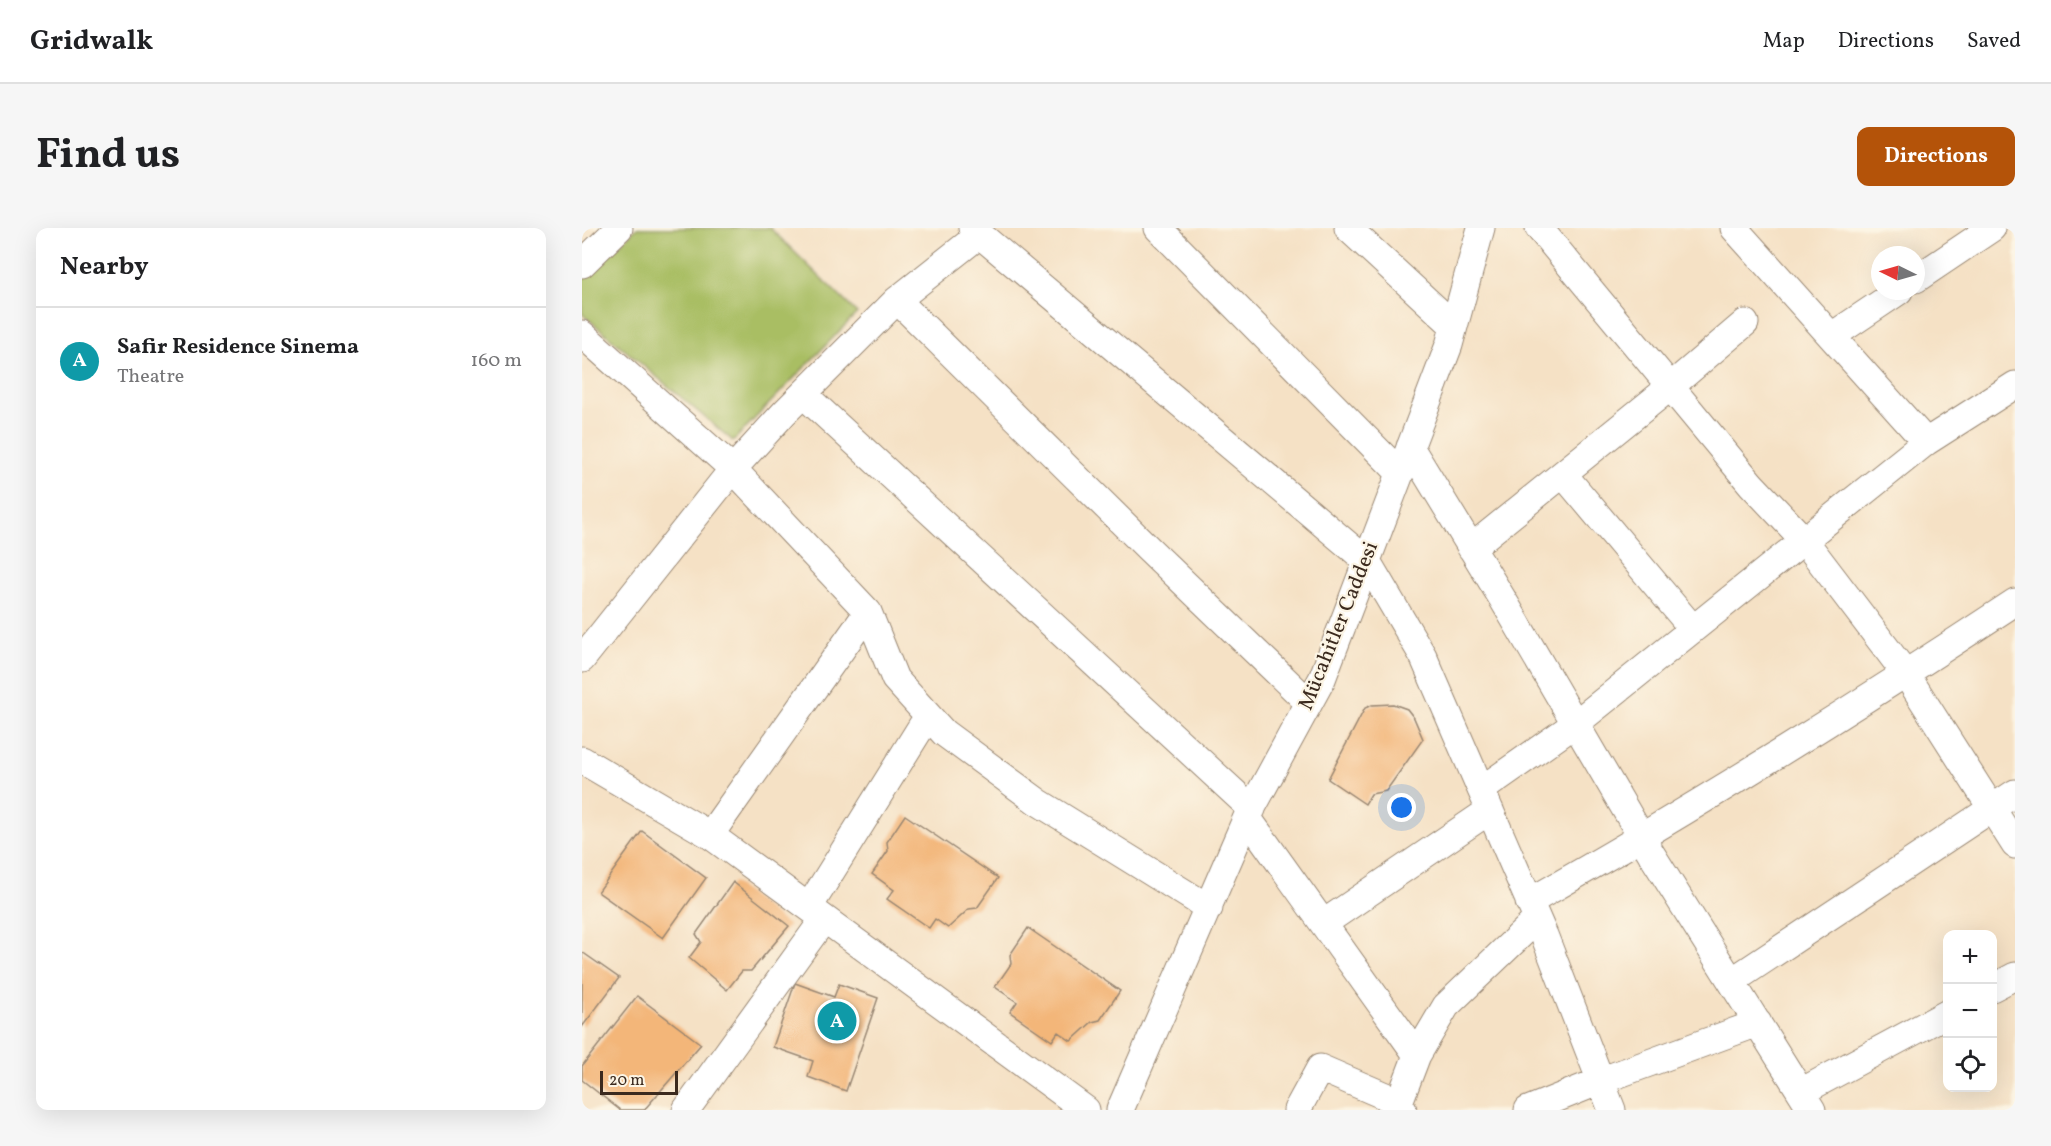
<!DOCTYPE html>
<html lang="en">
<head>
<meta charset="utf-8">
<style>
  :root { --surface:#fff; --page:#f6f6f6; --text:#202124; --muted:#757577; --line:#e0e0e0; --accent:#b45309 }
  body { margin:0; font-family:Vollkorn,serif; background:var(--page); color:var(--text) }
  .controls { position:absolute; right:18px; bottom:18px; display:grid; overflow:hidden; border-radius:12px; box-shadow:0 6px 24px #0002 }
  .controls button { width:54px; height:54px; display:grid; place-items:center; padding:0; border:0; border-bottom:2px solid var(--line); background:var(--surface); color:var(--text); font:30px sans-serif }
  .compass { position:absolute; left:1289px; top:18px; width:54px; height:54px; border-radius:50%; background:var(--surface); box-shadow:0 6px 24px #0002; rotate:275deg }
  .scale { position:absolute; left:18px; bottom:15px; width:78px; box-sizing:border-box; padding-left:6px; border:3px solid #3b2a1e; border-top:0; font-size:16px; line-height:21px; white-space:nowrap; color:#3b2a1e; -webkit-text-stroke:4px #fcf5e5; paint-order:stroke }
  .you { position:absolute; left:820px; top:580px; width:21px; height:21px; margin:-15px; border:4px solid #fff; border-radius:50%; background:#1a73e8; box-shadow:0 0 0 9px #1a73e833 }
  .badge { display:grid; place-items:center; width:39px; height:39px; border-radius:50%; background:var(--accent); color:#fff; font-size:20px; font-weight:700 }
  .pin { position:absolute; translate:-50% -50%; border:3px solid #fff; box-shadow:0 2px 6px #0006 }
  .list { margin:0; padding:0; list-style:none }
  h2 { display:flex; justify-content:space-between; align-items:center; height:78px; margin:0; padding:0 24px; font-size:26px }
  h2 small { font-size:20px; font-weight:400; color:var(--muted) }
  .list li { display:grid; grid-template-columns:39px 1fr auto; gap:18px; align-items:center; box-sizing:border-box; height:108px; padding:0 24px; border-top:2px solid var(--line) }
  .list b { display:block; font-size:22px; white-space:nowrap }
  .list p { margin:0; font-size:20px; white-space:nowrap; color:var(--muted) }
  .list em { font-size:20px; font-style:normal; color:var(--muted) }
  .icon { flex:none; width:33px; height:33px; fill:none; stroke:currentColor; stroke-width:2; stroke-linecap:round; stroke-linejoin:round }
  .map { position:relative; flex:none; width:1433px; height:882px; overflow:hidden; border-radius:12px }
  header { display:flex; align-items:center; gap:36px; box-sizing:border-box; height:84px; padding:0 30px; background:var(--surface); border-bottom:2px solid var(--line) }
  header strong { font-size:28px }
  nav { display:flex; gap:33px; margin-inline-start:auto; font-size:21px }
  .intro { display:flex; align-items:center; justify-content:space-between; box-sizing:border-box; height:144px; padding:0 36px }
  h1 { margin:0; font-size:42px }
  .button { padding:15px 27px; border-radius:12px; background:var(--accent); color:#fff; font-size:21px; font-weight:700 }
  main { display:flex; gap:36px; padding:0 36px }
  aside { flex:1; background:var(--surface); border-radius:12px; box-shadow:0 6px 24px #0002 }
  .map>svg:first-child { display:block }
  .green { fill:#a9be63; stroke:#727440; stroke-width:1.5 }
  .building { fill:#f3b679 }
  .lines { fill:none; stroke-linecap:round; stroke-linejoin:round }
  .minor-casing { stroke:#988672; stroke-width:29 }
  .minor { stroke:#fff; stroke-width:27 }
  .labels { text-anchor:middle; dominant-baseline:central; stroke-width:4.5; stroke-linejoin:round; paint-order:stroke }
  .street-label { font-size:21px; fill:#3b2a1e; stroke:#fcf5e5 }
</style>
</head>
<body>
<header>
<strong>Gridwalk</strong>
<nav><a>Map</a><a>Directions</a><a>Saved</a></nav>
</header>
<div class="intro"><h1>Find us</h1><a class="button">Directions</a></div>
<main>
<aside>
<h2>Nearby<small></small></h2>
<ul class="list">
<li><span class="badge" style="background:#0f9aa8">A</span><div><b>Safir Residence Sinema</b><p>Theatre</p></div><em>160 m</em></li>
</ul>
</aside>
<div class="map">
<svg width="1433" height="882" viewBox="0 0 1433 882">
  <rect width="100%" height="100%" fill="#fcf5e5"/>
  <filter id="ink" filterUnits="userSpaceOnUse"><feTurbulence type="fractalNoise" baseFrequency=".0167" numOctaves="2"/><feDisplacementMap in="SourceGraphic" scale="12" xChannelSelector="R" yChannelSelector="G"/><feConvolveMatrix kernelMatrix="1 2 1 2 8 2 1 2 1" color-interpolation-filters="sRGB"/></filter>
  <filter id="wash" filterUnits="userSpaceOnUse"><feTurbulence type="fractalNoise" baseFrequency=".008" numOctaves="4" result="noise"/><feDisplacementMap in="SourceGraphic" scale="24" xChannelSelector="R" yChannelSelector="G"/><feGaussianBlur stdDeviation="1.35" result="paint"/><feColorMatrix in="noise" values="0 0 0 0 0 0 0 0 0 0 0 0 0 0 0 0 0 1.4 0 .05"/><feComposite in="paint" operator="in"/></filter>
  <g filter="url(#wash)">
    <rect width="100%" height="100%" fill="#f5e1c5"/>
    <path class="green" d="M 55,0 L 188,0 L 275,85 L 151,213 L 0,86 L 0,52 Z"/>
    <g id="blocks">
      <path class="building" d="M 811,476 L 825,481 L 832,490 L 841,511 L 804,563 L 789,566 L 783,576 L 746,551 L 783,480 L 790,477 Z
        M 323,587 L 416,650 L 395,680 L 387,681 L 366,700 L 353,691 L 347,700 L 305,671 L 312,662 L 290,646 L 306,623 L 305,614 Z
        M 60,603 L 124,650 L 81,710 L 16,664 Z
        M 151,654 L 207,698 L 169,743 L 160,743 L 145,762 L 107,730 L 119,714 L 114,706 Z
        M 446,700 L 538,763 L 518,792 L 510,794 L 489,813 L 476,804 L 470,813 L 428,784 L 435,774 L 413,759 L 429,736 L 428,727 Z
        M 0,724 L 37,750 L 0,799 Z
        M 213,755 L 252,769 L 257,756 L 296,770 L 264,863 L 226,849 L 231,833 L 191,819 Z
        M 55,768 L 119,816 L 62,882 L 38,882 L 0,852 L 0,838 Z"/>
    </g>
  </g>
  <g filter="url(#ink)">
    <use href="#blocks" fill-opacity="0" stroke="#988672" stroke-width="1.5"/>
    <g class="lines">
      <defs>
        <path id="minor" d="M 390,0 L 785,333 L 841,428 L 962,707 L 1030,882
          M 576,0 L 818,245
          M 766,0 L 872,98
          M 957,0 L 1169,256 L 1222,312 L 1324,446 L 1433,617
          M 1152,0 L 1344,214
          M 0,36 L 37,0
          M 1334,51 L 1410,0
          M 315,72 L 568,322 L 727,475
          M 0,106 L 151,241 L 286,384 L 313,451 L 362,505 L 456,574 L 627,680
          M 1250,108 L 1317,63
          M 221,166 L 670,581
          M 828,219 L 920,370 L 1070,627 L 1230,882
          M 981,246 L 1111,401
          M 889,320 L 1088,159 L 1163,95
          M 286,384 L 128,607 L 504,882
          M 0,431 L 151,241 L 202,185 L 315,72 L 397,7
          M 0,532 L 128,607
          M 899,562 L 993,496 L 1344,214 L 1433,157
          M 665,589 L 835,827
          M 947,674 C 1113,580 1274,479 1433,374
          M 227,679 L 346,488
          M 742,695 L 908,582
          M 1150,753 L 1433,565
          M 1410,760 L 1433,748
          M 1219,864 L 1366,785
          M 104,882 L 242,691
          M 538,882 L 665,589 L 740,451 L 867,117 L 899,0
          M 715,882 L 738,840 L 817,874 L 821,882
          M 814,882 L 835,827 L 864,778 L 955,691
          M 946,882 L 1018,853 L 1176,795"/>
      </defs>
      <use href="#minor" class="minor-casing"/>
      <use href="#minor" class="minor"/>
    </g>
  </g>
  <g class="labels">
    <g class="street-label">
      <text transform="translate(757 398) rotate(-68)">Mücahitler Caddesi</text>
    </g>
  </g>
</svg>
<div class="controls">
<button>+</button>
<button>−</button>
<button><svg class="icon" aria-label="locate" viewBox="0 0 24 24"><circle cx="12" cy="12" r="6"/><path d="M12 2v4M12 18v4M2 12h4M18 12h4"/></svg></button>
</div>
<svg class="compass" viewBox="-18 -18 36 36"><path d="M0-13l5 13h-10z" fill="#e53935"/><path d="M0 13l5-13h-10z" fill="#757577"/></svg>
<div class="scale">20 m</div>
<div class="you"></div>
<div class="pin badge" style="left:255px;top:793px;background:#0f9aa8">A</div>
</div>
</main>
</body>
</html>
